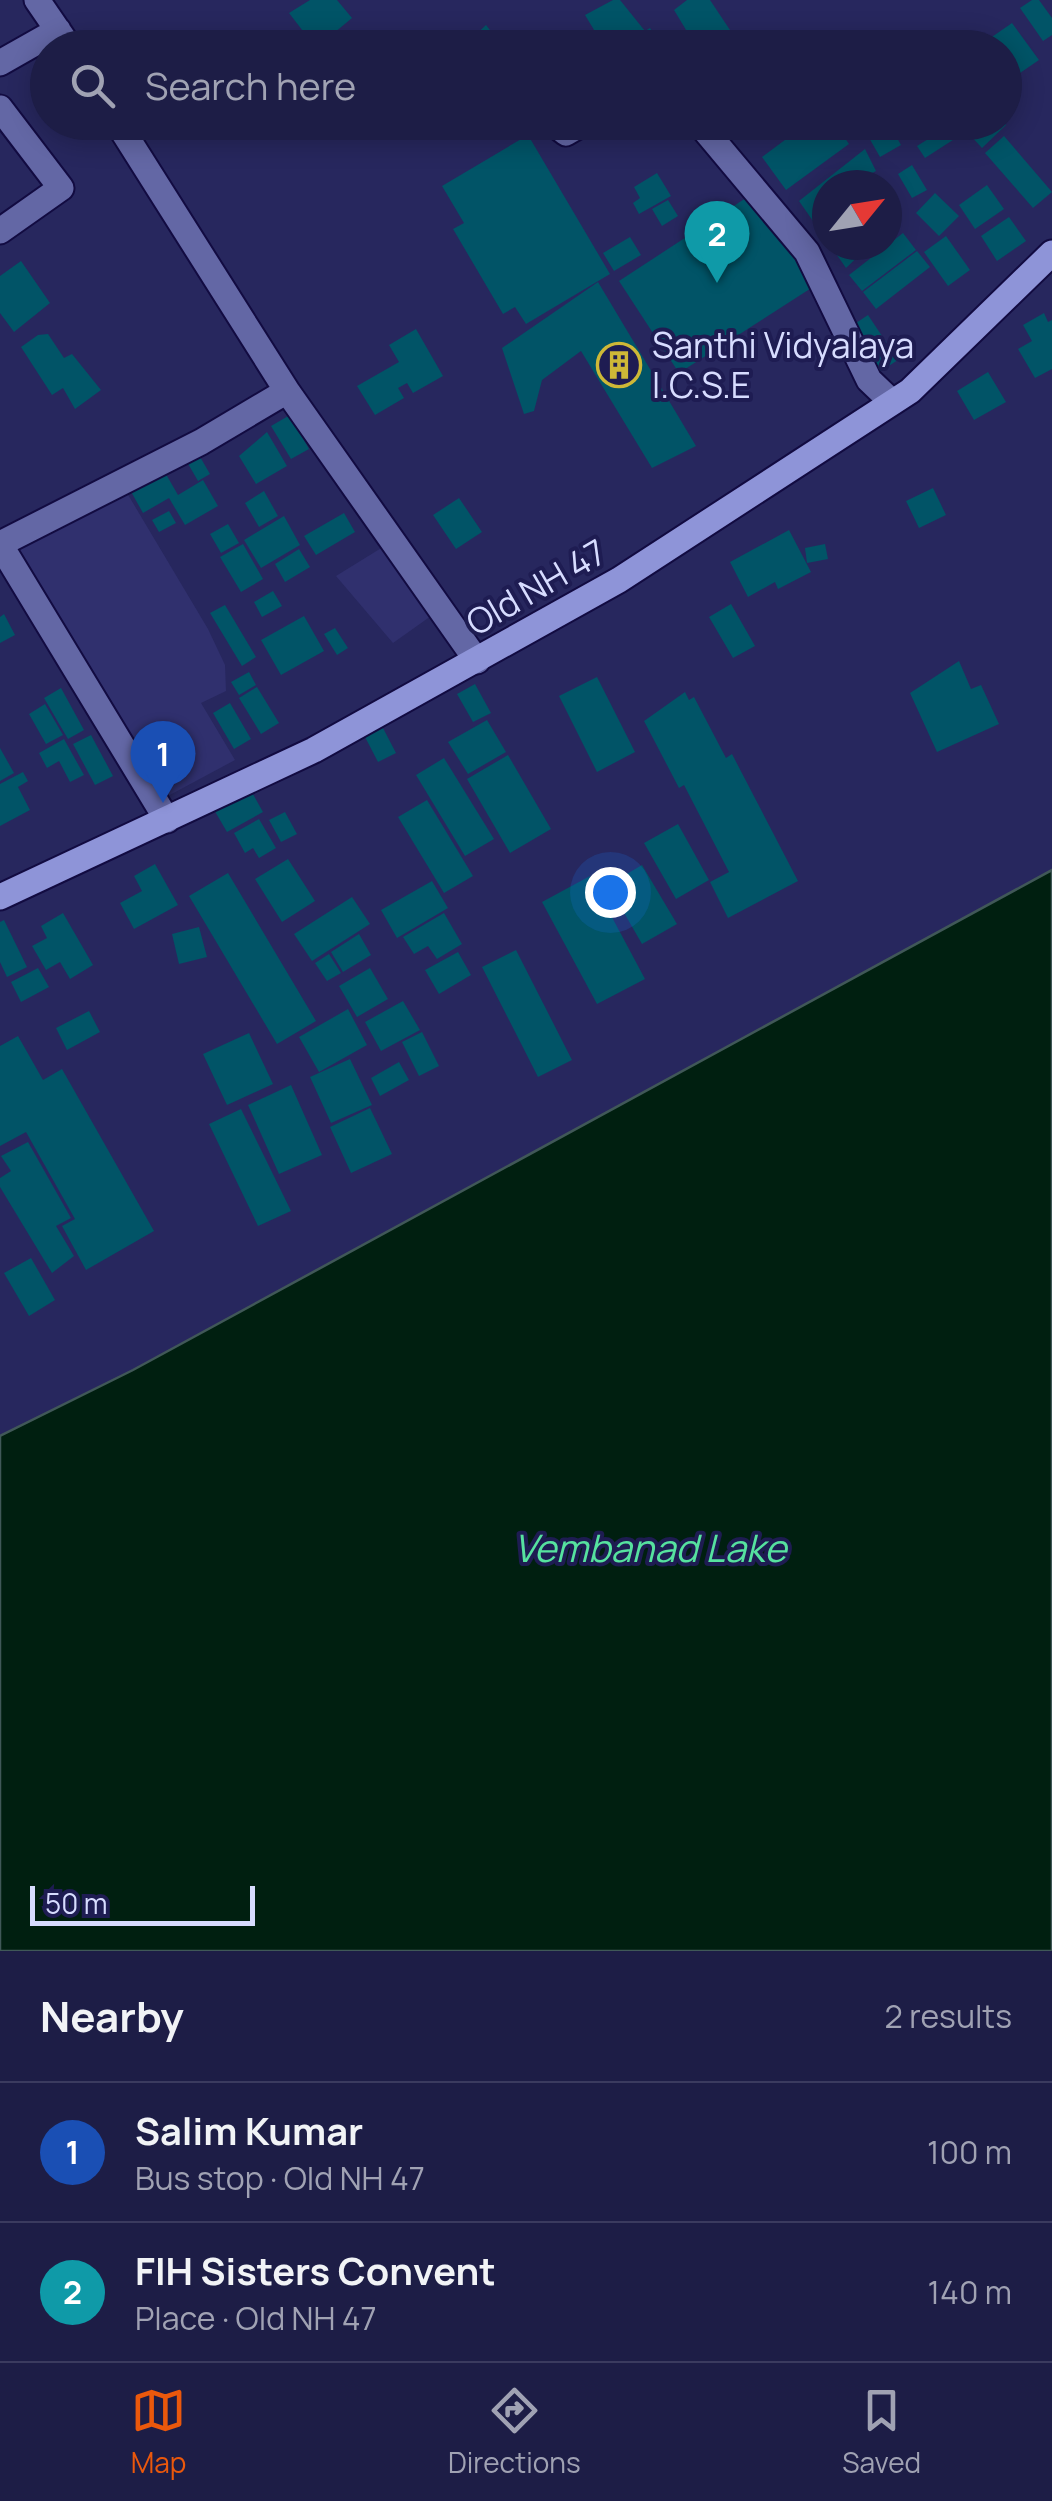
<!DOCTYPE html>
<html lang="en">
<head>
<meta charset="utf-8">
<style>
  :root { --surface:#1d1d46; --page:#25264d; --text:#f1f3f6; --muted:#a0a2b3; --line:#3b3b5f; --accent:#ea580c }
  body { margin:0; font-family:Manrope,sans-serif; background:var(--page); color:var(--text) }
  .compass { position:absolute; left:812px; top:170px; width:90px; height:90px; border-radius:50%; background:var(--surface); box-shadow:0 5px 25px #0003; rotate:60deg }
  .scale { position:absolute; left:30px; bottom:25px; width:225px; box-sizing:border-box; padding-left:10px; border:5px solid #d7dcff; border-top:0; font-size:28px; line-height:35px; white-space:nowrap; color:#d7dcff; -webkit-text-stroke:8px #1e1c52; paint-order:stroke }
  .you { position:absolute; left:610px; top:892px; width:35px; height:35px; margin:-25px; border:8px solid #fff; border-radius:50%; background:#1a73e8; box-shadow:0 0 0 15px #1a73e833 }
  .badge { display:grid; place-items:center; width:65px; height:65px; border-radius:50%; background:var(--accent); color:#fff; font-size:32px; font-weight:700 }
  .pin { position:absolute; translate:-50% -82px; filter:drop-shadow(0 2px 5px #0008) }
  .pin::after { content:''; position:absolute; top:52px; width:35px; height:30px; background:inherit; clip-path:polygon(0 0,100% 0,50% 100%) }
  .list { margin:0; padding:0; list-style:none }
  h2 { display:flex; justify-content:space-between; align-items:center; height:130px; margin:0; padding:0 40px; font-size:42px }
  h2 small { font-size:32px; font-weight:400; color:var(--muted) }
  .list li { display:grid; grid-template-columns:65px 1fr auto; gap:30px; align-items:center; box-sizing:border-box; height:140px; padding:0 40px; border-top:2px solid var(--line) }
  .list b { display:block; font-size:38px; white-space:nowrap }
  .list p { margin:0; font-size:32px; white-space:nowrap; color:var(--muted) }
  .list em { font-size:32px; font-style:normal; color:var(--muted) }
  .icon { flex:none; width:55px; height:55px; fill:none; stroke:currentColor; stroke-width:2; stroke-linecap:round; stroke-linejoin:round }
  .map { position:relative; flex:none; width:1052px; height:1951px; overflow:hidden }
  .search { position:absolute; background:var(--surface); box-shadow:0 5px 25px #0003; left:30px; right:30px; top:30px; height:110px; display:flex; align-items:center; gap:25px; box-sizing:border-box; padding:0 35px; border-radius:55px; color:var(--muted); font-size:38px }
  .sheet { height:410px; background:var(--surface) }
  nav { display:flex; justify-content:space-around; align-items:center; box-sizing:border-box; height:140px; border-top:2px solid var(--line); background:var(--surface); font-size:28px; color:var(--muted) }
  nav a { display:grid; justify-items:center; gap:5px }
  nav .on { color:var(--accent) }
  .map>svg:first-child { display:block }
  .built { fill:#30306e }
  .water { fill:#001f10; stroke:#405858; stroke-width:2.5 }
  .building { fill:#015467 }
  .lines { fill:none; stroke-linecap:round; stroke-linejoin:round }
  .street-casing { stroke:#120b41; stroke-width:29 }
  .primary-casing { stroke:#120b41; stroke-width:29 }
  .street { stroke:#6367a5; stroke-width:25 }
  .primary { stroke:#8e94d8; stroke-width:25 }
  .labels { text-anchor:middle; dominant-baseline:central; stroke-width:8; stroke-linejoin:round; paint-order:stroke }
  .poi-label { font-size:35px; fill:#d7dcff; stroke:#1e1c52; text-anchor:start }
  .street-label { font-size:35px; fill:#d7dcff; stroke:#1e1c52 }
  .water-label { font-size:38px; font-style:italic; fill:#56e29f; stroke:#1e1c52 }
</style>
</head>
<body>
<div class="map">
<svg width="1052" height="1951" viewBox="0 0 1052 1951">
  <rect width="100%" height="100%" fill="#27275e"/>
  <path class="built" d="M 124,488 L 208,629 L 225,665 L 226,691 L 201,703 L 235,760 L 166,797 L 4,549 Z
    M 383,547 L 431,616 L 393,643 L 336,576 Z"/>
  <path class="water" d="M 1052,870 L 1052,1951 L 0,1951 L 0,1436 L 133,1370 Z"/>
  <path class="building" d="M 310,0 L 337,0 L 352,18 L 316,48 L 289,13 Z
    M 613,0 L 620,0 L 645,31 L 650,28 L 659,43 L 656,48 L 605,48 L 585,15 Z
    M 687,0 L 710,0 L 742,48 L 697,48 L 674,10 Z
    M 1032,0 L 1039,0 L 1052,18 L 1052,35 L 1043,41 L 1020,8 Z
    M 1012,23 L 1039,60 L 1004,84 L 1004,48 L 976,48 Z
    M 486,25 L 504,48 L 462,48 Z
    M 744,122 L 774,122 L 753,136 Z
    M 821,122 L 834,122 L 849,144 L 786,190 L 762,157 L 797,131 Z
    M 860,122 L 888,122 L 901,145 L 880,157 Z
    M 958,122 L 1004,122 L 1006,125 L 982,148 Z
    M 949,126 L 956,138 L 925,158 L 917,146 Z
    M 528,135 L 610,274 L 526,324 L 515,307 L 503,314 L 453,229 L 464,223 L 442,186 Z
    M 1004,136 L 1052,192 L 1033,208 L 985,153 Z
    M 865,149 L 876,171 L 863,178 L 869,185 L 827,185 L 827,241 L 799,201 Z
    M 912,165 L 927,190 L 912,198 L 898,174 Z
    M 657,173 L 671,196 L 639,214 L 633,203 L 640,198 L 634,187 Z
    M 987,185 L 1004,209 L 975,229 L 959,205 Z
    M 935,193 L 959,216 L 939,236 L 916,213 Z
    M 752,194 L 816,285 L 679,373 L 619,281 Z
    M 668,200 L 678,216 L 662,226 L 652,209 Z
    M 887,207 L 897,219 L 887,229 Z
    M 1009,217 L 1026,241 L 997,261 L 981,236 Z
    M 903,233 L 916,250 L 862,291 L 849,275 Z
    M 946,236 L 970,270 L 948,286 L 924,252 Z
    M 630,237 L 641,255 L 614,271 L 603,253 Z
    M 830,245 L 870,245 L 846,268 Z
    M 917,251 L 930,267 L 876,309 L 863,292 Z
    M 21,261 L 50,303 L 14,332 L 0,313 L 0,276 Z
    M 598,282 L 696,446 L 652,468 L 581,351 L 542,380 L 534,411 L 524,414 L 502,348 Z
    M 1044,313 L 1048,322 L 1052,320 L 1052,369 L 1035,378 L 1018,349 L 1032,341 L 1023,325 Z
    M 868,315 L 898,360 L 876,374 L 847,329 Z
    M 416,329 L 443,376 L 413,393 L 407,383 L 398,388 L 404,398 L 375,415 L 357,386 L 399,362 L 389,345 Z
    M 48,334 L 64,358 L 72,354 L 101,390 L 75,409 L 63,388 L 52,395 L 21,347 L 38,335 Z
    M 988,372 L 1006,402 L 974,420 L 957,391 Z
    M 290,415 L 309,449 L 291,459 L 271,426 Z
    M 267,432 L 287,466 L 256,484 L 239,456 Z
    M 199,455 L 210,474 L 198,481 L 187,462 Z
    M 163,469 L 178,495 L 203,480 L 218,506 L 185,525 L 169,498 L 143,513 L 129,488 Z
    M 933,488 L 946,515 L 919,528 L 906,501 Z
    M 264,491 L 278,516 L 259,527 L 245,503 Z
    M 459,498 L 482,532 L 456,549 L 433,515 Z
    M 169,511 L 176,523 L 159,532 L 152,520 Z
    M 344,513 L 355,532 L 316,555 L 304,536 Z
    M 284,516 L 300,545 L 261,568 L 244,540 Z
    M 228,524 L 239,543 L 221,553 L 210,534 Z
    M 789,530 L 811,572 L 778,589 L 775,582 L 748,597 L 730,562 Z
    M 243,544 L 263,579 L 241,592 L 220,557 Z
    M 825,544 L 828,559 L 807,563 L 805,548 Z
    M 299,549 L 310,567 L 285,582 L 275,564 Z
    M 273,591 L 282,606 L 262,617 L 254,602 Z
    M 731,604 L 755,646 L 733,658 L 709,617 Z
    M 225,605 L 256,657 L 242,666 L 210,613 Z
    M 4,614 L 15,635 L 0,643 L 0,617 Z
    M 304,616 L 324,651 L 281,675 L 261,640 Z
    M 335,628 L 348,648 L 337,655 L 324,634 Z
    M 959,661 L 971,689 L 981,685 L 999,724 L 937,752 L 910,693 Z
    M 249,672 L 256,685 L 239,695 L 231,682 Z
    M 597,677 L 635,752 L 597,772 L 559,696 Z
    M 475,684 L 491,713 L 473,722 L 457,694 Z
    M 257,687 L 279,723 L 261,734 L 239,698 Z
    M 61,688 L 84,730 L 68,739 L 44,698 Z
    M 685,692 L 689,700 L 694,697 L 726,758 L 732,754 L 798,881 L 728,918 L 710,882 L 729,872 L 684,785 L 679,788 L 644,721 Z
    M 230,703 L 251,739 L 234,749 L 213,713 Z
    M 45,704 L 63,735 L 46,744 L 29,714 Z
    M 487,720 L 506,752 L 468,774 L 448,742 Z
    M 383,728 L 396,753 L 378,762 L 365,737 Z
    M 91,735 L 113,776 L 95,785 L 73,744 Z
    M 64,739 L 84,775 L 70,782 L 59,761 L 47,768 L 39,753 Z
    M 0,748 L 14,773 L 0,781 Z
    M 508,755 L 551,829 L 510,853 L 467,779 Z
    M 444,758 L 494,839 L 465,856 L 416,775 Z
    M 23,772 L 28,781 L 18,787 L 30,810 L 0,826 L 0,784 Z
    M 249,787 L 263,812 L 227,832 L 213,808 Z
    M 427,800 L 473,876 L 444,893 L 398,817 Z
    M 285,812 L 297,834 L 281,842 L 269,820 Z
    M 259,819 L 276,848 L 259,858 L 253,848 L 245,853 L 234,833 Z
    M 678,824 L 709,880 L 676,899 L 644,843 Z
    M 288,859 L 315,901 L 282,922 L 255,879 Z
    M 155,864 L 178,905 L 134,929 L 120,903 L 142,891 L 134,876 Z
    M 642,865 L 677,924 L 642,944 L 608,885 Z
    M 228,873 L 316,1021 L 277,1044 L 189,896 Z
    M 590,876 L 645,979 L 597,1004 L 542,902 Z
    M 432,881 L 448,908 L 397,938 L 381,910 Z
    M 352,897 L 370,924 L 312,961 L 294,934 Z
    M 63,913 L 93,965 L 70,979 L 60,962 L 46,970 L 32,946 L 47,938 L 41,926 Z
    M 444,913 L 462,944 L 437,959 L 428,946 L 414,954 L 403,937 Z
    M 4,920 L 27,967 L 7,977 L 0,962 L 0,922 Z
    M 199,927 L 207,957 L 179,964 L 172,934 Z
    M 359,934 L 371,955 L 343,972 L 331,952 Z
    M 516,950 L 572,1060 L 538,1077 L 482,967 Z
    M 458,952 L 471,975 L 439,994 L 425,970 Z
    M 329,954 L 341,973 L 327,981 L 315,963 Z
    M 38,968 L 49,987 L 21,1002 L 11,982 Z
    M 370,968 L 388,999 L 357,1017 L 339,986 Z
    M 403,1001 L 420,1030 L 381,1051 L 365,1022 Z
    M 348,1009 L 367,1045 L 319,1072 L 299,1037 Z
    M 89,1011 L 100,1032 L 67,1050 L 56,1028 Z
    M 422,1032 L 439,1066 L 419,1076 L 402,1042 Z
    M 249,1033 L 273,1084 L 227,1105 L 203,1054 Z
    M 18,1036 L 43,1080 L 62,1069 L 154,1231 L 86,1270 L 62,1226 L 75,1219 L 26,1132 L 0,1146 L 0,1046 Z
    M 350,1059 L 372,1105 L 331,1123 L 310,1077 Z
    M 399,1062 L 409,1080 L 380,1096 L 371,1078 Z
    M 291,1085 L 322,1155 L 279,1174 L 248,1105 Z
    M 370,1108 L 392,1154 L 351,1173 L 330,1127 Z
    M 241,1109 L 291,1211 L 258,1226 L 209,1124 Z
    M 28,1142 L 71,1218 L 56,1226 L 74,1256 L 52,1273 L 0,1187 L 0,1178 L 11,1171 L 1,1156 Z
    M 31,1258 L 55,1300 L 29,1316 L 4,1273 Z"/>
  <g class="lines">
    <defs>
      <path id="street" d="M 37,0 L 70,48
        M 0,63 L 58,30
        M 0,108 L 61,188 L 0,231
        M 117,122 L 287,391
        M 552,122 L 566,133 L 585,122
        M 698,122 L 807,252 L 869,380 L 892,402
        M 0,544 L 201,442 L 287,391 L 477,661
        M 1,546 L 167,820"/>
      <path id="primary" d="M 0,897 L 314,750 L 619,580 L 910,391 L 1052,253"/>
    </defs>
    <use href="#street" class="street-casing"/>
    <use href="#primary" class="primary-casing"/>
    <use href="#street" class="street"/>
    <use href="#primary" class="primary"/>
  </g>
  <defs>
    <symbol id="building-ring" viewBox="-11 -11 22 22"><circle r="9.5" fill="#1e1c52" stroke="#ceb837" stroke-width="1.5"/><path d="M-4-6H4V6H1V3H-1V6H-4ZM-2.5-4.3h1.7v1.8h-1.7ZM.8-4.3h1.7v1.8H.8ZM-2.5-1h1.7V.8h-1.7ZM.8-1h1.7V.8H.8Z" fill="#ceb837"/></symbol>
  </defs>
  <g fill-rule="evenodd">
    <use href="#building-ring" x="594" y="340" width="50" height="50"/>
  </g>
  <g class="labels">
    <g class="poi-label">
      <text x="652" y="345">Santhi Vidyalaya<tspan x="652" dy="40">I.C.S.E</tspan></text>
    </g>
    <g class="street-label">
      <text transform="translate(536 587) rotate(-30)">Old NH 47</text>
    </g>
    <g class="water-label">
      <text x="650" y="1547">Vembanad Lake</text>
    </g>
  </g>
</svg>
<svg class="compass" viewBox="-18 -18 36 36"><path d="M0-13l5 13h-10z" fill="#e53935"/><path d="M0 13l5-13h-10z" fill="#a0a2b3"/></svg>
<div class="scale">50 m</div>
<div class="you"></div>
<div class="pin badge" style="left:163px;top:803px;background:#1a4fb4">1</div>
<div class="pin badge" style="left:717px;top:283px;background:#0f9aa8">2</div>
<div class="search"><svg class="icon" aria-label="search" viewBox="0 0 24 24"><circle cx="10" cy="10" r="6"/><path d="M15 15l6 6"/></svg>Search here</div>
</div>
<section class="sheet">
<h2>Nearby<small>2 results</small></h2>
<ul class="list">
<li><span class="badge" style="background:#1a4fb4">1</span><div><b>Salim Kumar</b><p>Bus stop · Old NH 47</p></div><em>100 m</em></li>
<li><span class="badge" style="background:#0f9aa8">2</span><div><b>FIH Sisters Convent</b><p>Place · Old NH 47</p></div><em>140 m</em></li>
</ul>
</section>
<nav>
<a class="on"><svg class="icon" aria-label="map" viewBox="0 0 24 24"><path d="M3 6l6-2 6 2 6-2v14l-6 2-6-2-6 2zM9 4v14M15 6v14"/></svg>Map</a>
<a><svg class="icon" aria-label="directions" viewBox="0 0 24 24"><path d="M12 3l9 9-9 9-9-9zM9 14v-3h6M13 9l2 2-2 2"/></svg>Directions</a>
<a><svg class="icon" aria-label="saved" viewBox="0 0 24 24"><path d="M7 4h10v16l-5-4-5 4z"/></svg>Saved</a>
</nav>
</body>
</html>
